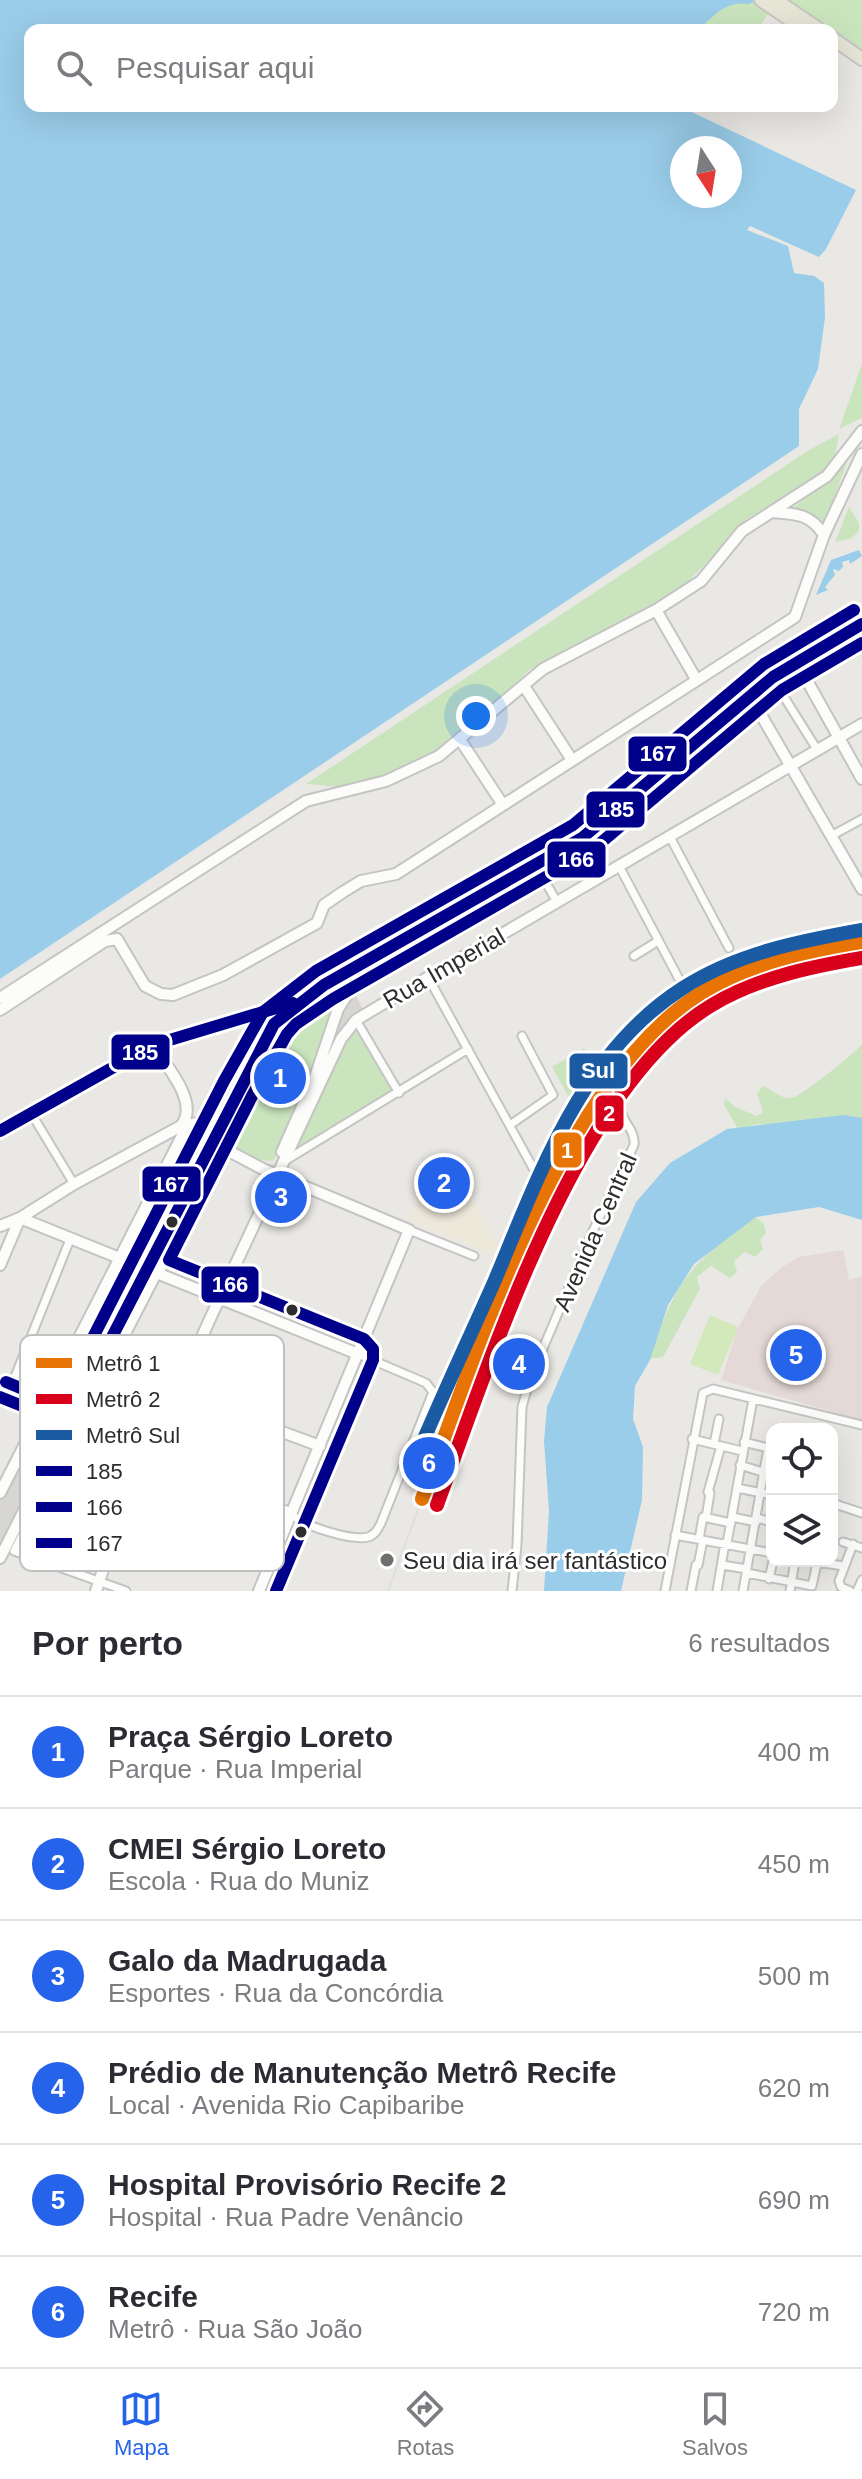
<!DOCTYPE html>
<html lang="pt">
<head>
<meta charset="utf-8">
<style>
  :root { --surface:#fff; --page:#f7f7f7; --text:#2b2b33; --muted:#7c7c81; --line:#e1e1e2; --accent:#2563eb }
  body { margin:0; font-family:Arial,sans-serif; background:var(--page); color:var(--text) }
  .controls { position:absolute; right:24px; bottom:24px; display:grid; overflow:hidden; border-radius:16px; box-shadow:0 8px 32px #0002 }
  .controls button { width:72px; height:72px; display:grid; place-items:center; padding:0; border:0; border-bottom:2px solid var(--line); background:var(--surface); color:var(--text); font:40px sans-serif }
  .compass { position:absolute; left:670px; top:136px; width:72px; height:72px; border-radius:50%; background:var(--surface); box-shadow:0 8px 32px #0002; rotate:168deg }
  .you { position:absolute; left:476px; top:716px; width:28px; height:28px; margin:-20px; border:6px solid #fff; border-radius:50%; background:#1a73e8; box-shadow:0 0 0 12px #1a73e833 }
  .badge { display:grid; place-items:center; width:52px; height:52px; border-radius:50%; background:var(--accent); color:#fff; font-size:26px; font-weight:700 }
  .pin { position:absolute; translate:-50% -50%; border:4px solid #fff; box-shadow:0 2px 8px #0006 }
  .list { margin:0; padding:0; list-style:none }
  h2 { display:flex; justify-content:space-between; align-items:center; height:104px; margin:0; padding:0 32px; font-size:34px }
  h2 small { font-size:26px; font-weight:400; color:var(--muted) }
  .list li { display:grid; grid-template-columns:52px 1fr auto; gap:24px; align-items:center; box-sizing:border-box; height:112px; padding:0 32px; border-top:2px solid var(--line) }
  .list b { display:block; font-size:30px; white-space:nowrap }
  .list p { margin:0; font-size:26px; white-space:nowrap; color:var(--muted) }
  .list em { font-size:26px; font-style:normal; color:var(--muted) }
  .icon { flex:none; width:44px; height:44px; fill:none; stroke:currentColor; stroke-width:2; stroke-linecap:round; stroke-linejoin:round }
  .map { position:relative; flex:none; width:862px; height:1591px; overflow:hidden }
  .search { position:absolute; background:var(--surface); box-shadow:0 8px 32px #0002; left:24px; right:24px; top:24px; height:88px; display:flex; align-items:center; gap:20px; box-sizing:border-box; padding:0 28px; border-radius:16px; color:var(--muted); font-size:30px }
  .sheet { height:776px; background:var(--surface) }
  nav { display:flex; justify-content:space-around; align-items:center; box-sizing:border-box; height:112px; border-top:2px solid var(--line); background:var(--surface); font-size:22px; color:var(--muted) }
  nav a { display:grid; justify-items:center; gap:4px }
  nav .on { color:var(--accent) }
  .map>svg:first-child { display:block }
  .education { fill:#ece8da }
  .medical { fill:#e4d9d6 }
  .green { fill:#cae5be }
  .pitch { fill:#d3e9bc }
  .plaza { fill:#d8d6d2 }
  .water { fill:#9acde9; fill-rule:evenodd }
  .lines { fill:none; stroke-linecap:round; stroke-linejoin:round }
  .street-casing { stroke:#c4c4c4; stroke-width:11 }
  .secondary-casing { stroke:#c4c4c4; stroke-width:14 }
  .primary-casing { stroke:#c6c5c3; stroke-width:16 }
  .street { stroke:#fcfcfb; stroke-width:7 }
  .secondary { stroke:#fcfcfb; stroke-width:10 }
  .primary { stroke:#e7e5d6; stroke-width:12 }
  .tram { stroke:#dfdfe0; stroke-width:2 }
  .rail { stroke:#dfdfe0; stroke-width:2 }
  .bus-1-casing { stroke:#fff; stroke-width:18 }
  .bus-2-casing { stroke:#fff; stroke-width:18 }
  .bus-3-casing { stroke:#fff; stroke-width:18 }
  .bus-1 { stroke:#00008b; stroke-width:12 }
  .bus-2 { stroke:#00008b; stroke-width:12 }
  .bus-3 { stroke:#00008b; stroke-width:12 }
  .metro-1-casing { stroke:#fff; stroke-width:20 }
  .metro-2-casing { stroke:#fff; stroke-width:20 }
  .metro-3-casing { stroke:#fff; stroke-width:20 }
  .metro-1 { stroke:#e77405; stroke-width:14 }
  .metro-2 { stroke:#d9001c; stroke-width:14 }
  .metro-3 { stroke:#1a5ba3; stroke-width:14 }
  .bus-dot { fill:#2d2d2d; stroke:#fff; stroke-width:3 }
  .poi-dot { fill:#6f6e6d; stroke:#fff; stroke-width:3 }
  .labels { text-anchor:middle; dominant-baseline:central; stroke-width:6; stroke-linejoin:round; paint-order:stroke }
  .street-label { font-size:24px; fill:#2d2d2d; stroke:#fff }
  .poi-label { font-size:24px; fill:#2d2d2d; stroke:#fff; text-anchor:start }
  .key { fill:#fff; stroke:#c0c0c0; stroke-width:2 }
  .key-label { font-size:22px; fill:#2d2d2d }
  .line-badge { stroke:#fff; stroke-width:3 }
  .badge-label { font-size:22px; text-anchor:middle; font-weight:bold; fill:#fff }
</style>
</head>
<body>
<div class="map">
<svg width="862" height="1591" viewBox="0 0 862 1591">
  <rect width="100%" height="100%" fill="#eae8e4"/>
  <path class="education" d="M 442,1147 L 498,1246 L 493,1256 L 410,1219 Z"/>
  <path class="medical" d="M 843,1250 L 849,1280 L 862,1276 L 862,1420 L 721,1380 L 737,1330 L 761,1286 L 782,1267 L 799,1257 Z"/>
  <path class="green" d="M 662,0 L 778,0 L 757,30 L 629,30 Z
    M 786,0 L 862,0 L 862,53 Z
    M 862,364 L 862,418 L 839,429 Z
    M 839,434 L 835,457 L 812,481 L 748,518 L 688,582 L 622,623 L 529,670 L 479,720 L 437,751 L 354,788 L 306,784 L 809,450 Z
    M 852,448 L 824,526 L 817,517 L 790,510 L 833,478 Z
    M 849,507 L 859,523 L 859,531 L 852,538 L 835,542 Z
    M 338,998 L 314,1070 L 274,1161 L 258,1160 L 219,1139 C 236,1106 267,1023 301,1008 C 312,1003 326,1001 338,998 Z
    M 353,1032 L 360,1033 L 392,1087 L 391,1092 L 294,1152 L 345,1041 Z
    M 862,1044 L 862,1124 L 782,1127 L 758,1124 L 738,1129 L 724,1105 L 725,1098 L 735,1107 L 757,1116 L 763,1112 L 757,1094 L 762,1086 C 773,1089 779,1099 791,1098 C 801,1097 855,1053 862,1044 Z
    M 584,1048 L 587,1053 L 571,1101 L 552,1067 Z
    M 756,1217 L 764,1224 L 766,1233 L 760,1240 L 763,1249 L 755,1257 L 745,1252 L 734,1261 L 737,1272 L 730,1278 L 711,1266 L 697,1277 L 700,1289 L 663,1357 L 650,1359 C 675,1280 689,1265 756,1217 Z"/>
  <path class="pitch" d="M 710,1315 L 738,1327 L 718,1375 L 690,1364 Z"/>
  <path class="plaza" d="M 355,993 L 363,1010 L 348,1023 L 325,1061 L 334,1028 Z
    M 181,1126 L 211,1140 L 0,1558 L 0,1493 L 120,1257 Z"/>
  <path class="water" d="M 0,0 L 756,0 L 749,4 C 725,0 715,16 697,30 L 30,30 L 30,106 L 679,106 L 856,190 L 826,249 L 819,257 L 750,226 L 747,230 L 788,246 L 794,273 L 814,276 L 824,283 L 825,317 L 818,369 L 799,409 L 799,446 L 0,979 ZM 682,148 L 730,148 L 730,196 L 682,196 Z
    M 859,550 L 862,556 L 850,564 L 849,560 L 842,562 L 843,567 L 839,571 L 833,569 L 835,575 L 825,587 L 828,590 L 816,595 L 831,560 Z
    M 843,1115 L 862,1118 L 862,1220 L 819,1207 L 756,1217 L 694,1264 L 668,1305 L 650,1360 L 635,1386 L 633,1419 L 643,1447 L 642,1500 L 621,1591 L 544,1591 L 549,1511 L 544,1441 L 547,1407 L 636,1202 L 670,1163 L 727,1129 Z"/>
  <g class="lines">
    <defs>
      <path id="street" d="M 781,692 L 818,751
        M 831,836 L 862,819
        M 670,837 L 729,948
        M 619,866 L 679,979
        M 542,876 L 557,902
        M 634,956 L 658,941
        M 428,977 L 533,1168
        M 356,1020 L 399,1093
        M 31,1113 L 74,1184
        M 510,1125 L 553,1095 L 522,1036
        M 283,1162 L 468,1049
        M 409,1230 L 474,1256
        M 6,1399 L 71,1237
        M 692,1439 L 742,1451
        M 714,1444 L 719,1419
        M 740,1465 L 772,1475
        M 737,1488 L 772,1495
        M 45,1492 L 121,1521
        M 708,1492 L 721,1446
        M 832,1503 L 862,1513
        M 292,1514 C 301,1526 353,1541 368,1537 C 375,1535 378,1529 381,1523 L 433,1392 L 426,1383 L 358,1354
        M 732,1517 L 756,1522
        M 706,1518 L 710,1493
        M 757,1518 L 772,1522
        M 675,1535 L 772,1553
        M 699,1539 L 703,1517 L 731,1523
        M 843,1542 L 862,1548
        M 727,1543 L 753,1399
        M 809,1561 L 844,1566
        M 698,1565 L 703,1540
        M 722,1565 L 747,1569
        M 747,1573 L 812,1586 L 817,1563
        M 769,1579 L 773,1561
        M 126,1591 L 14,1551 L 158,1273
        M 512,1591 L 517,1545 L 522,1407 L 530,1379 L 592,1233 L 634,1145 C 636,1129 619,1120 621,1106 C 622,1095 637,1080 644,1070 C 696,1000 779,973 862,960
        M 665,1591 L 703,1393 L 713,1389 L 862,1425
        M 691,1591 L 696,1565
        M 717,1591 L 725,1543
        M 743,1591 L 768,1448 L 744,1442
        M 790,1591 L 795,1561
        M 850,1591 L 841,1587 L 839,1581 L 853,1544
        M 857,1591 L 862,1580"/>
      <path id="secondary" d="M 771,512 C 795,514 810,513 824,535
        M 656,610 L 696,679
        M 805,677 L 862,779
        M 524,686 L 572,760
        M 757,708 L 862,889
        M 461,741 L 503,805
        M 0,998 L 306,801 L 386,781 L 439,756 L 543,669 L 656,610 L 701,581 L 742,531 L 827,476 L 862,431
        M 0,1010 L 105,941 L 117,939 L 145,986 L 161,994 L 173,995 L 223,975 L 317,923 L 324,905 L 343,892 L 361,881 L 396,874 L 795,617 L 824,535 L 862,454
        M 153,1045 C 167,1067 200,1103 181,1126
        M 181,1126 L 263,1169 L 409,1230 L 259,1591
        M 0,1131 L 153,1045 L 353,985 L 620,829 L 757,708 L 862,641
        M 282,1152 L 314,1080 L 338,1009 L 352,987
        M 20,1218 L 358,1354
        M 0,1226 L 20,1218 L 74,1184 L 181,1126 L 222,1119
        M 0,1265 L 20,1218
        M 158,1273 L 222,1149
        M 177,1393 L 320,1446
        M 0,1397 L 292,1514
        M 0,1493 L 185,1130
        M 0,1558 L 238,1088 L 274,1024 L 295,1005
        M 96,1591 L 113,1539 L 209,1321 L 341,1039 L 356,1020 L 396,996 L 862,724"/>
      <path id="primary" d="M 761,0 L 805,30
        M 776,0 L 820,30
        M 832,38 L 862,59"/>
    </defs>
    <use href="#street" class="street-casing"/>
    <use href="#secondary" class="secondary-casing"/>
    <use href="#primary" class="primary-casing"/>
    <use href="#street" class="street"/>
    <use href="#secondary" class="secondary"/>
    <use href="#primary" class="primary"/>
    <path class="tram" d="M 296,978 L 340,958 L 538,840 L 608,791 L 678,733 L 862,608"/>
    <path class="rail" d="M 388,1591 L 422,1499"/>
    <defs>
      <path id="bus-1" d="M 0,1131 L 153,1045 L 293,1003
        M 0,1397 L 67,1424 L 274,1024 L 324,985 L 582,838 L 773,677 L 862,624"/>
      <path id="bus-2" d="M 276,1591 L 373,1360 L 373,1349 L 364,1339 L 169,1260 L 252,1096 L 287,1034 L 296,1024 L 333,999 L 591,851 L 782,690 L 862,643"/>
      <path id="bus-3" d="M 6,1382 L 59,1404 L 224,1081 L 263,1012 L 316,971 L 573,825 L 764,664 L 854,610"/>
    </defs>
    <use href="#bus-1" class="bus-1-casing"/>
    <use href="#bus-2" class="bus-2-casing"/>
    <use href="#bus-3" class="bus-3-casing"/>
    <use href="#bus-1" class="bus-1"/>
    <use href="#bus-2" class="bus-2"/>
    <use href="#bus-3" class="bus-3"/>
    <defs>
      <path id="metro-1" d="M 422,1499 C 477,1349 563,1079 701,993 C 750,963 807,951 862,942"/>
      <path id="metro-2" d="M 437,1505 C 490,1361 577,1085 712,1005 C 757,978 810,967 862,958"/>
      <path id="metro-3" d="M 416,1458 C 441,1398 469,1339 495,1280 C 540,1173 581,1053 683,988 C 737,953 801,941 862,930"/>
    </defs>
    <use href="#metro-1" class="metro-1-casing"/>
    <use href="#metro-2" class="metro-2-casing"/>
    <use href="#metro-3" class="metro-3-casing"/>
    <use href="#metro-1" class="metro-1"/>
    <use href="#metro-2" class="metro-2"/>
    <use href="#metro-3" class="metro-3"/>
  </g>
  <g class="bus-dot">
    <circle cx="172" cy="1222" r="7"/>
    <circle cx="292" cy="1310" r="7"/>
    <circle cx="301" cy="1532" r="7"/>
  </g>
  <circle class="poi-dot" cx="387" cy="1560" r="8"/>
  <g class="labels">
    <g class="street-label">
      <text transform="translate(444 968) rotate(-30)">Rua Imperial</text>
      <text transform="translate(595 1232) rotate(-66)">Avenida Central</text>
    </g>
    <g class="poi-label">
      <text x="403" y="1560">Seu dia irá ser fantástico</text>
    </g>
  </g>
  <rect x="20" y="1335" width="264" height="236" rx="12" class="key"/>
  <rect x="36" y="1358" width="36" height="10" fill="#e77405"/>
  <rect x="36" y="1394" width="36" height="10" fill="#d9001c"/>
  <rect x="36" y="1430" width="36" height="10" fill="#1a5ba3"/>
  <rect x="36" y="1466" width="36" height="10" fill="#00008b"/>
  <rect x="36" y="1502" width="36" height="10" fill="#00008b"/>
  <rect x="36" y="1538" width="36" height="10" fill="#00008b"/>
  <g class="key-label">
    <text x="86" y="1371">Metrô 1</text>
    <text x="86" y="1407">Metrô 2</text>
    <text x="86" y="1443">Metrô Sul</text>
    <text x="86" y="1479">185</text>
    <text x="86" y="1515">166</text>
    <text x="86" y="1551">167</text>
  </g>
  <g class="line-badge">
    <rect x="627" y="735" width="61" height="38" rx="8" fill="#00008b"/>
    <rect x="585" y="790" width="61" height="39" rx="8" fill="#00008b"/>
    <rect x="546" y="840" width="61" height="39" rx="8" fill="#00008b"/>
    <rect x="110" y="1033" width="61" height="38" rx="8" fill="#00008b"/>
    <rect x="568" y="1052" width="61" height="38" rx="8" fill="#1a5ba3"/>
    <rect x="594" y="1094" width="31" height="39" rx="8" fill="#d9001c"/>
    <rect x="552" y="1131" width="31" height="38" rx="8" fill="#e77405"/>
    <rect x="141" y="1165" width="61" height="38" rx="8" fill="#00008b"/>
    <rect x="200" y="1265" width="60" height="39" rx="8" fill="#00008b"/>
  </g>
  <g class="badge-label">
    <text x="658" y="761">167</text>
    <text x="616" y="817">185</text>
    <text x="576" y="867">166</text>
    <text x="140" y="1060">185</text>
    <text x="598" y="1078">Sul</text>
    <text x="609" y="1121">2</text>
    <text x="567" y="1158">1</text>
    <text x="171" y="1192">167</text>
    <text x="230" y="1292">166</text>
  </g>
</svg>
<div class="controls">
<button><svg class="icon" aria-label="locate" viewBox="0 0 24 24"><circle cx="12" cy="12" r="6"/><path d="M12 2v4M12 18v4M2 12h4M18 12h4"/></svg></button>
<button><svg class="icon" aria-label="layers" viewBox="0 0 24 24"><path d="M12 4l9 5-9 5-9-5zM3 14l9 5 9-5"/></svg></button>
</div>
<svg class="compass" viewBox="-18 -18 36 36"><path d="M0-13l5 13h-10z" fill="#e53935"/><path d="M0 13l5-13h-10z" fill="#7c7c81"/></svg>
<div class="you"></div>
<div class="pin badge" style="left:280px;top:1078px">1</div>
<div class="pin badge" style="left:444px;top:1183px">2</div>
<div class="pin badge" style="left:281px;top:1197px">3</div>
<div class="pin badge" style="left:519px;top:1364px">4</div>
<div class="pin badge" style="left:796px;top:1355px">5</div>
<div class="pin badge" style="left:429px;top:1463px">6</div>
<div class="search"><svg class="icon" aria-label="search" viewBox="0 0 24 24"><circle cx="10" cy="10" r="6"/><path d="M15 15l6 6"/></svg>Pesquisar aqui</div>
</div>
<section class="sheet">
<h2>Por perto<small>6 resultados</small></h2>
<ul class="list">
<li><span class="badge">1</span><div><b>Praça Sérgio Loreto</b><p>Parque · Rua Imperial</p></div><em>400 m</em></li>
<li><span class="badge">2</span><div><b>CMEI Sérgio Loreto</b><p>Escola · Rua do Muniz</p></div><em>450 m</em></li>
<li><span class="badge">3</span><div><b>Galo da Madrugada</b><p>Esportes · Rua da Concórdia</p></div><em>500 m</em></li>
<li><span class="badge">4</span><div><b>Prédio de Manutenção Metrô Recife</b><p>Local · Avenida Rio Capibaribe</p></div><em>620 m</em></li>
<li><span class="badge">5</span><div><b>Hospital Provisório Recife 2</b><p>Hospital · Rua Padre Venâncio</p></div><em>690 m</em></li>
<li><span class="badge">6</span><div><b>Recife</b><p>Metrô · Rua São João</p></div><em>720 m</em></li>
</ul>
</section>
<nav>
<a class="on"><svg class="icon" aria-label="map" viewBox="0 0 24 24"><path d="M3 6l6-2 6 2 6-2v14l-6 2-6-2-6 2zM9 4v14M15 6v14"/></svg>Mapa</a>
<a><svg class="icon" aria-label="directions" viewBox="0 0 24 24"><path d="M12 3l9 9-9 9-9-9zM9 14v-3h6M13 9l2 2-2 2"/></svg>Rotas</a>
<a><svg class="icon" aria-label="saved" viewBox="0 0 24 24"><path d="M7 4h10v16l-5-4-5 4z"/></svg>Salvos</a>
</nav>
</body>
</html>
